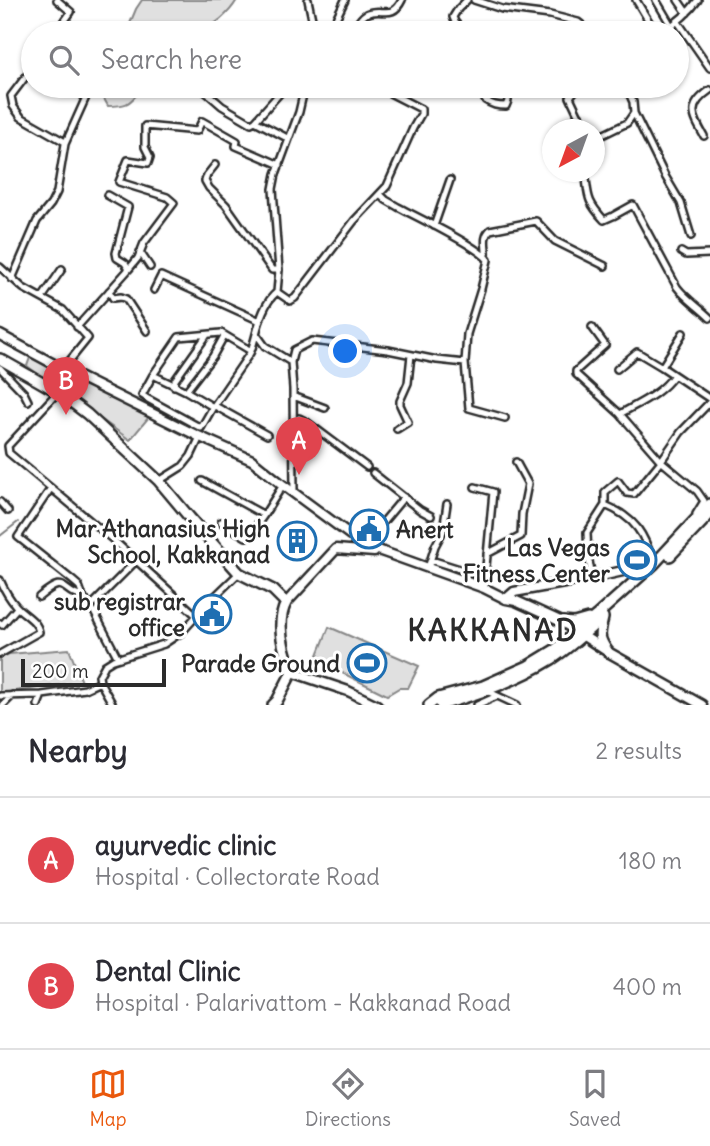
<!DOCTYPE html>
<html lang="en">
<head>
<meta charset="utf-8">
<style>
  :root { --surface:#fff; --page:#f7f7f7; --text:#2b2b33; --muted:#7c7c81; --line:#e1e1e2; --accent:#ea580c }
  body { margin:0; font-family:Delius,sans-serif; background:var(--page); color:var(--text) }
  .compass { position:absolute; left:542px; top:119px; width:63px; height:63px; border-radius:50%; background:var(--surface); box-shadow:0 2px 5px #0004; rotate:221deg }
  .scale { position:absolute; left:21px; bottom:18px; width:145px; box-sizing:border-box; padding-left:7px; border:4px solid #2b2b2b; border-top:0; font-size:19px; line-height:24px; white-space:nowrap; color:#2b2b2b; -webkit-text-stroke:5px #fff; paint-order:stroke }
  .you { position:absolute; left:346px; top:352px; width:24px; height:24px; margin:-18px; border:5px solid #fff; border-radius:50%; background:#1a73e8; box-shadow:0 0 0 10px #1a73e833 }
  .badge { display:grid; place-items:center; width:46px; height:46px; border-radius:50%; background:var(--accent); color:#fff; font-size:23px; font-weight:700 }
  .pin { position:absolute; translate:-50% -58px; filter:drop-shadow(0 2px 4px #0008) }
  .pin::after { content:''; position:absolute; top:37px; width:24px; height:21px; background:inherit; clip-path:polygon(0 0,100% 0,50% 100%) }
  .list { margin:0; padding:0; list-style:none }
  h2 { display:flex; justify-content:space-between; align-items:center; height:91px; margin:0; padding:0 28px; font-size:30px }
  h2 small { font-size:23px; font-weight:400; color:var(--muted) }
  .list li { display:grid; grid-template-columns:46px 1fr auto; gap:21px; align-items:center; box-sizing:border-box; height:126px; padding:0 28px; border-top:2px solid var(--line) }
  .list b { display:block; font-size:26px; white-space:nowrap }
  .list p { margin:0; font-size:23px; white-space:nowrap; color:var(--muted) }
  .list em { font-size:23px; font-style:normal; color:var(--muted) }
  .icon { flex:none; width:38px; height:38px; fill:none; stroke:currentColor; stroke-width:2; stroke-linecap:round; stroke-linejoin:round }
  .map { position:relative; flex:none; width:710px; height:705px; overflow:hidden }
  .search { position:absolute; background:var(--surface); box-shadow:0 2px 5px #0004; left:21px; right:21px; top:21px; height:77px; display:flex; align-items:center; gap:18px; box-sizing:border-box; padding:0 24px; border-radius:38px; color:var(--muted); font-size:26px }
  .sheet { height:343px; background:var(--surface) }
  nav { display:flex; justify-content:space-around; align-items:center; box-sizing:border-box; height:98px; border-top:2px solid var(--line); background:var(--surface); font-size:19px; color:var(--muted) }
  nav a { display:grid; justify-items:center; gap:4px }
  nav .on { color:var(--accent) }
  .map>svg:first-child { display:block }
  .green { fill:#e0e0e0; stroke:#868686; stroke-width:2 }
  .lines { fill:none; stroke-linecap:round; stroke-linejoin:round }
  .stream { stroke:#7e7e7e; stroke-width:2 }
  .street-casing { stroke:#2b2b2b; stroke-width:10 }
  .secondary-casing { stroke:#2b2b2b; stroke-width:13 }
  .primary-casing { stroke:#2b2b2b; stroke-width:14 }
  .street { stroke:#fff; stroke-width:5 }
  .secondary { stroke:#fff; stroke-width:8 }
  .primary { stroke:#fff; stroke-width:9 }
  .labels { text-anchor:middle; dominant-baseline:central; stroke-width:6; stroke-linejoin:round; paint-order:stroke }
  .poi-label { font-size:23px; font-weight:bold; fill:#2b2b2b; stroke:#fff; text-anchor:end }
  .district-label { font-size:30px; font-weight:bold; letter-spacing:2px; fill:#2b2b2b; stroke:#fff }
</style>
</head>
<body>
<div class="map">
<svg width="710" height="705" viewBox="0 0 710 705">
  <rect width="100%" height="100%" fill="#fff"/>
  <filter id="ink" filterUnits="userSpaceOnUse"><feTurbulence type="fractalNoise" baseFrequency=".0143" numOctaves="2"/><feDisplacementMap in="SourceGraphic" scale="14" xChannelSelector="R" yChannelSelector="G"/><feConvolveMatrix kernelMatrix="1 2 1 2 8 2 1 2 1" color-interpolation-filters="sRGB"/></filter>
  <g filter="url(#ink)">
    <path class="green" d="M 142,0 L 237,0 C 229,14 214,26 200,33 L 126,33 L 136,9 Z
      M 103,86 L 145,86 C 129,101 133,106 108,106 L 102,95 Z
      M 31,355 L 149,417 L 130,440 L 27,366 Z
      M 329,627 L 419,666 L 408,688 L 399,688 L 387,695 L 316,660 Z
      M 69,649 L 82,682 L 0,693 L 0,658 L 9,654 Z"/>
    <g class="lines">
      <path class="stream" d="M 0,536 L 18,522"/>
      <defs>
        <path id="street" d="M 474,0 L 502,9 L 550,15 L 578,22 L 592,33
          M 636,0 L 656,33
          M 656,0 L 672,27
          M 678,0 L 687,13
          M 678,22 L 710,68
          M 289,27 L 297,33
          M 232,29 L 238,33
          M 56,33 L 71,12 L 57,0
          M 308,33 L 313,24 L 308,0
          M 329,33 L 345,0
          M 351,33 C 355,28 359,18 366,14 C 381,6 392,21 402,0
          M 464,33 L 455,22 L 453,17 L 458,9 L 467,0
          M 661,33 C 675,24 688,14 698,0
          M 33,67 L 11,96 L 13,106 L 21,117 L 65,142
          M 199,86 L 222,106 L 251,123 L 255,121 L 289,139
          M 270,86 L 280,93 L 287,86
          M 485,86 L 485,100 C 492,105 497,106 506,106 L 508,101 L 507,86
          M 576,86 L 577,88 L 570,97 L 578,114 L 591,130
          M 626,86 L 633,102 L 634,113 L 665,176 L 681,203 L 691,236
          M 255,121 L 280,93
          M 704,136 C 692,115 687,106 710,90
          M 594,139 L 627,123 L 634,113
          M 215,165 L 207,175 L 205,181 L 209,188 L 226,205 L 272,270 L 279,270
          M 585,172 C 589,196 585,199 604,220 L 613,216 L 633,205 L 677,287 C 686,299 699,307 710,318
          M 434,226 L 450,180
          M 140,252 L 150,267
          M 681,252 L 686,255 L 710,254
          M 486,256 C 487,246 482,238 490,230 L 536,221 L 555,241 L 605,266
          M 0,267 L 23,288 L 63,310 L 88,338 L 63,369
          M 129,269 L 138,258 L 144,243 L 174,203 L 167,197 L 119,182 L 128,160 L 148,163 L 150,157 L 145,147 L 145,126 L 197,131 L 202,121 L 237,141 L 236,146 L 280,165
          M 12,279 L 37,221 L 51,204 L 57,192 L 65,144 L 91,86
          M 154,290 L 161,276 L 260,321
          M 109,291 L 113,298 L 121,297 L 126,299 L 147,331
          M 277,292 L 290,301 L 295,298 L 354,221 L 387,186 L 413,128 L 421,114 L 421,109 L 384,90
          M 42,298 L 62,269
          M 77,327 L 129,269 L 125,263 L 117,258 L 116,253 L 128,207 L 107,195
          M 257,335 L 265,346 L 291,362 L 293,389 L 294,493
          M 251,351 L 221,333 L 179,337 L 153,375 L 142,395 L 148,399 L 201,428 L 213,407 L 250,353 L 251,351 C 258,331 260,306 277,292 L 279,270 L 273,189 L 276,174 L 299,112 L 305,86
          M 291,362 L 294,350 L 312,341 L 388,350 L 437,360 L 465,363 L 467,334 L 481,289 L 488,260 C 478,246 417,217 398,207 L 386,200 L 380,194
          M 465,363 L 469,408 L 505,418
          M 662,367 L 683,333
          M 0,368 L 24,393 L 28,401
          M 617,369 L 637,352 L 662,367 L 710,399
          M 153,375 L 186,391 L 213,407
          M 174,386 L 175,380 L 207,335
          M 186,391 L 213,356 L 224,336
          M 58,392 L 8,446 L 9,453 L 118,544 L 197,616
          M 293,396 L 325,408
          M 215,406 L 267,435
          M 620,414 C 639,403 661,394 674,375
          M 293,424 L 299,418 L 307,422 L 367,467
          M 397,429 L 408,422 L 400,405 L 400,401 L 408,383 L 411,355
          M 373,473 L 420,510 L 431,516
          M 159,481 L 183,466 L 191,456 L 200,437
          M 202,481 L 264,515 L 283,485
          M 475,487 L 493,492 L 484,588
          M 51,488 L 18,537 L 72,580 L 79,586 L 83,597
          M 0,502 L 8,511
          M 605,505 C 636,518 644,534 654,564
          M 696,514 L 704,501 L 697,491 L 661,461 L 681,432 L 710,402
          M 221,522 L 246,537 L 249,536 L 264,515
          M 364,545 L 404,497
          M 487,554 L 521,536 L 522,514 L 528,484 L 516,462
          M 431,560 L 485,577
          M 428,568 L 435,546 L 443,531 L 447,504
          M 592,578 L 588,555 L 587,533 L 605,505 L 605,492 L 618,481 L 627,493 L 634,494 L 661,461 L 620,414 L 576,374 L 576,371 L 605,345 L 592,327
          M 0,580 C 4,589 9,598 16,606 C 24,615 37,620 39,632 L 0,654
          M 39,597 C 68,573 59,592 83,597 L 91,606 L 118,658
          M 91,606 L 136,561
          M 0,623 L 2,625 L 17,608
          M 487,691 L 517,705
          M 0,696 L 42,695
          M 3,705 L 13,695
          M 38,705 L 42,695 L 85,689 L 100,682
          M 113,705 L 100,682 L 99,676 L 105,665 L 113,660 L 164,644 L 182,632 L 212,599 L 239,573
          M 477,705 L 497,696"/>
        <path id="secondary" d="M 0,335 L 63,369 L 196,435 L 252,460 L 283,485 L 364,545 L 484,588 L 506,599 L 516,601 L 562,622 L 608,652 L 702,705
          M 506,599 L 514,592 L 592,578 L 654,564
          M 286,603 L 336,549 L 374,552
          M 292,672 L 348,691 L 377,705"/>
        <path id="primary" d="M 0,359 L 58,392 L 87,414 L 159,481 L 190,518 L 239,573 L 273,590 L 286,603 C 275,624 284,652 292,672 L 277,701 L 273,705
          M 670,556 L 710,514
          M 603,618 C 599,635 598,638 608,652
          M 562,622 L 574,623 L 588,619
          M 429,705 L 438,698 L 483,686 L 528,666 L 556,649 L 596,616 L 654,564 L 710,504
          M 441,705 C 480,694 518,680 552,659 C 570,647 587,632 603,617"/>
      </defs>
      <use href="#street" class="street-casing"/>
      <use href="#secondary" class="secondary-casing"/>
      <use href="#primary" class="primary-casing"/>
      <use href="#street" class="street"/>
      <use href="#secondary" class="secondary"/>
      <use href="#primary" class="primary"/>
    </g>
  </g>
  <defs>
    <symbol id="civic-ring" viewBox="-11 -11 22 22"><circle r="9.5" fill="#fff" stroke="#1f6fb2" stroke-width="1.5"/><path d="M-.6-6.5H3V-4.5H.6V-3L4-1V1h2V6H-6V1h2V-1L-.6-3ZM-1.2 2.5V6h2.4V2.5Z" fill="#1f6fb2"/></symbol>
    <symbol id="building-ring" viewBox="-11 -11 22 22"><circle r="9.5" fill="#fff" stroke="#1f6fb2" stroke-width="1.5"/><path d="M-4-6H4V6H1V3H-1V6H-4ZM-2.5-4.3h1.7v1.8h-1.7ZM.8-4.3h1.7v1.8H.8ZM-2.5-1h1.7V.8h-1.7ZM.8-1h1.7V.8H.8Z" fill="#1f6fb2"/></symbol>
    <symbol id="stadium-ring" viewBox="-11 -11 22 22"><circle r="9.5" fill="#fff" stroke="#1f6fb2" stroke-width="1.5"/><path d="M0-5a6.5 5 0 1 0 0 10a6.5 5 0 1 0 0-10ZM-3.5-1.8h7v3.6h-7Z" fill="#1f6fb2"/></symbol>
  </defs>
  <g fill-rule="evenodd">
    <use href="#civic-ring" x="347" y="507" width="44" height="44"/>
    <use href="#building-ring" x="275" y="519" width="44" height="44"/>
    <use href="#stadium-ring" x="615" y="538" width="44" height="44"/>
    <use href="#civic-ring" x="190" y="592" width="44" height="44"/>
    <use href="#stadium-ring" x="345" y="641" width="44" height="44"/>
  </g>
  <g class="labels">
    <g class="poi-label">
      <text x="270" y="528">Mar Athanasius High<tspan x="270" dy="26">School, Kakkanad</tspan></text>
      <text x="396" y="529" text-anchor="start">Anert</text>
      <text x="610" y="547">Las Vegas<tspan x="610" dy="26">Fitness Center</tspan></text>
      <text x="185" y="601">sub registrar<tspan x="185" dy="26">office</tspan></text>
      <text x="340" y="663">Parade Ground</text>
    </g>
    <g class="district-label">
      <text x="493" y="630">KAKKANAD</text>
    </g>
  </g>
</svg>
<svg class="compass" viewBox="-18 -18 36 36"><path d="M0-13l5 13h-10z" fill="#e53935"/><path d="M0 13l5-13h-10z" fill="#7c7c81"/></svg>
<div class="scale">200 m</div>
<div class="you"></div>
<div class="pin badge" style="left:299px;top:475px;background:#e0444e">A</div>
<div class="pin badge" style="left:66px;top:415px;background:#e0444e">B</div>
<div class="search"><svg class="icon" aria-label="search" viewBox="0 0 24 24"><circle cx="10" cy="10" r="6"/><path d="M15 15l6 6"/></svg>Search here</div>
</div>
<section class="sheet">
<h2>Nearby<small>2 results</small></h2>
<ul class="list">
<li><span class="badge" style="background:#e0444e">A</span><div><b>ayurvedic clinic</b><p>Hospital · Collectorate Road</p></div><em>180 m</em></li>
<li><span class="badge" style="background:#e0444e">B</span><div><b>Dental Clinic</b><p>Hospital · Palarivattom - Kakkanad Road</p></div><em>400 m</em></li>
</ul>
</section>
<nav>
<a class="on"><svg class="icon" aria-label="map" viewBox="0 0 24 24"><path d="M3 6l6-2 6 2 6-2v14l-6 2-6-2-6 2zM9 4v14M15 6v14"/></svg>Map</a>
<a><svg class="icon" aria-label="directions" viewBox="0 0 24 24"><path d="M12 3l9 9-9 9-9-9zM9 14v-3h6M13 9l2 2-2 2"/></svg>Directions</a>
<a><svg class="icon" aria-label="saved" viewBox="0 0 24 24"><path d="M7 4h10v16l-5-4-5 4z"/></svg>Saved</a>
</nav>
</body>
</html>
